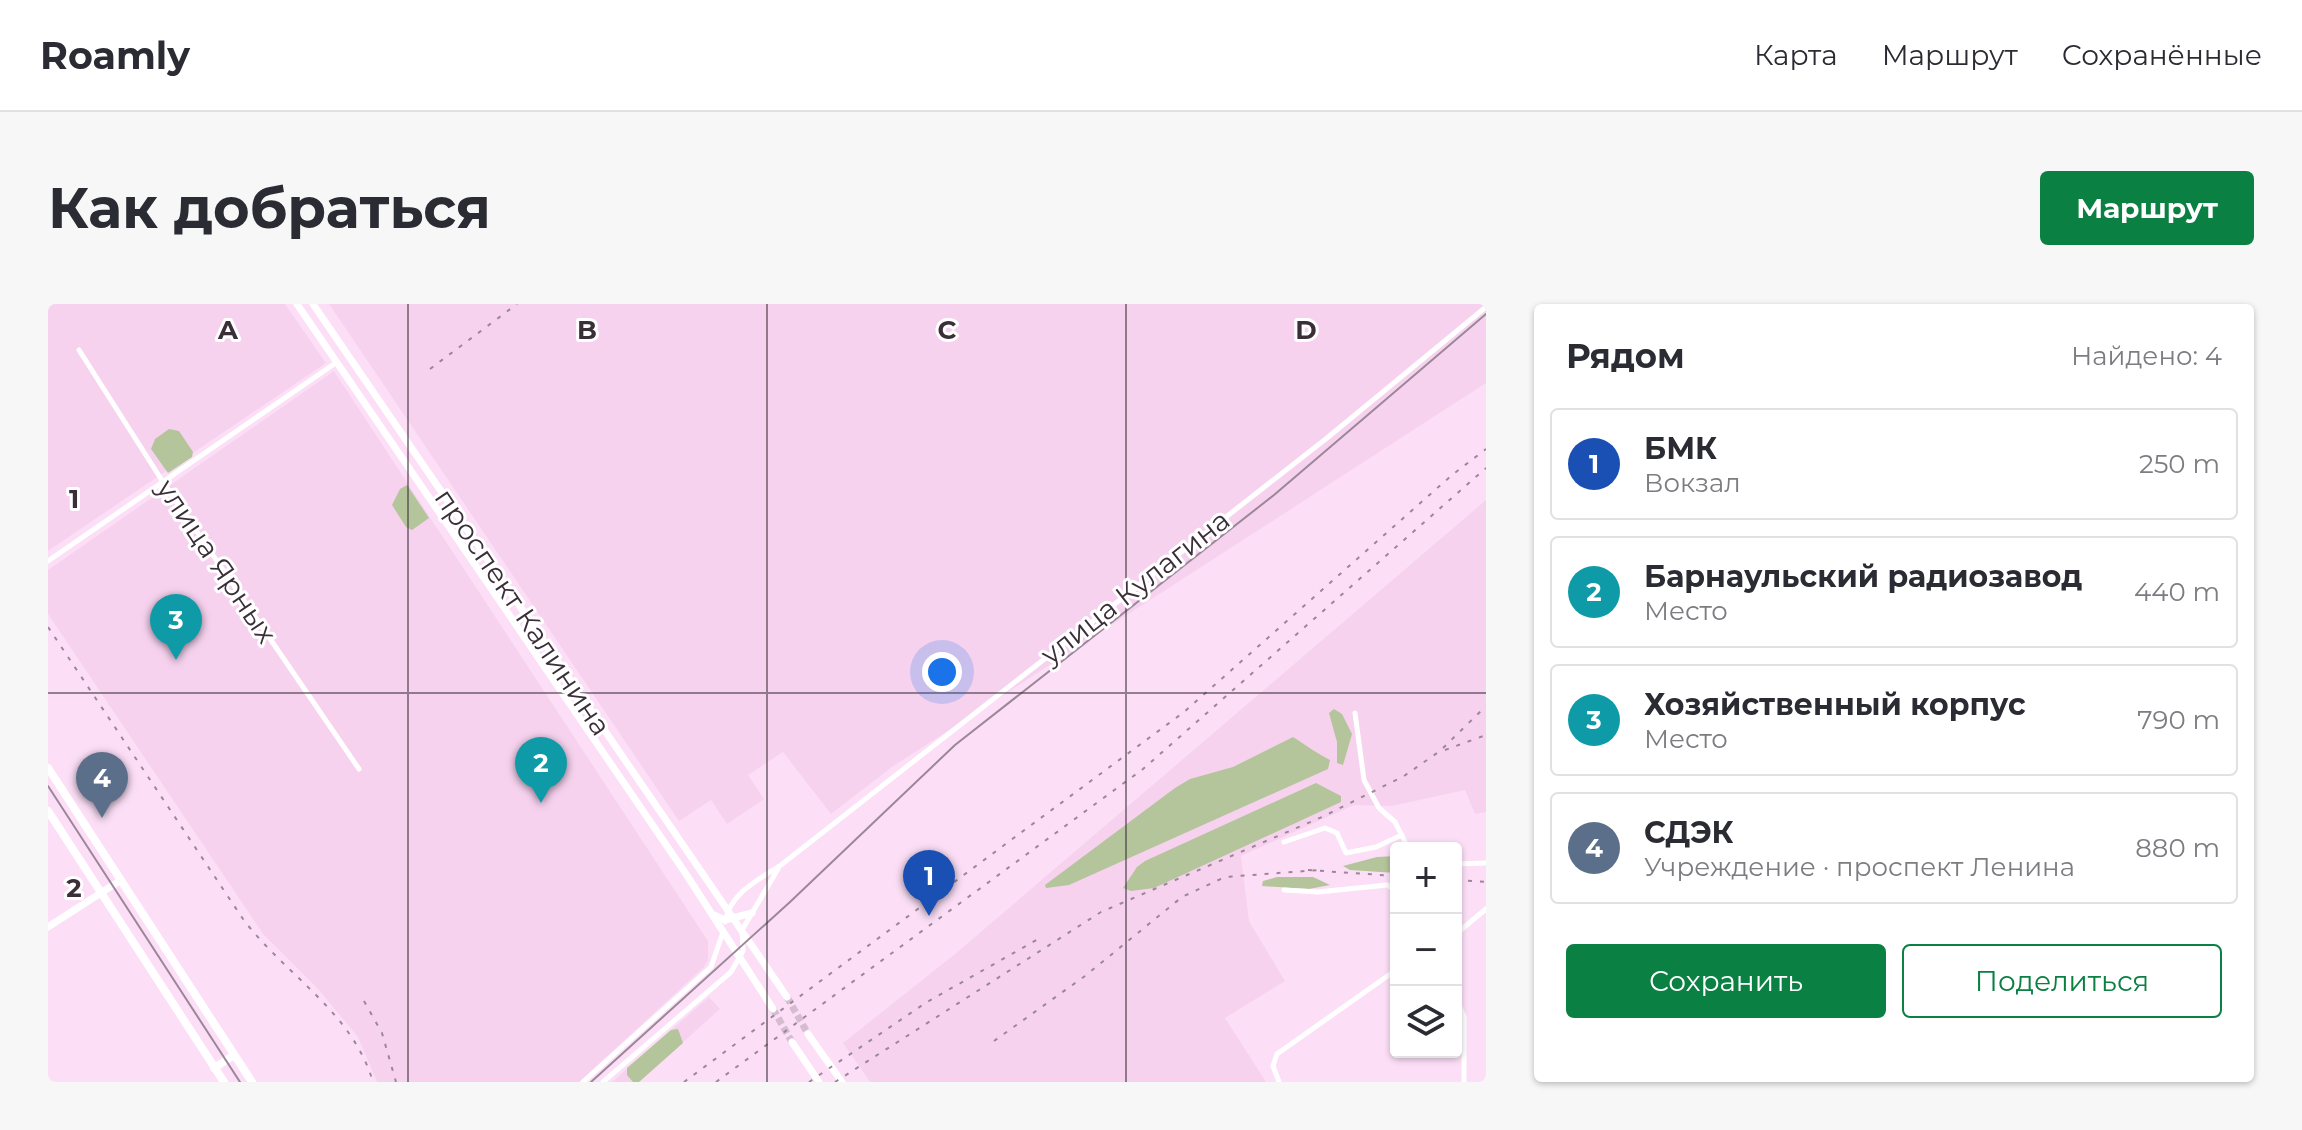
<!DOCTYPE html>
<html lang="ru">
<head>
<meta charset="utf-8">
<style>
  :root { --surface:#fff; --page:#f7f7f7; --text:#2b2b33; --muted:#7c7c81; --line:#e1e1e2; --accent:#0b8043 }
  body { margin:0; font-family:Montserrat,sans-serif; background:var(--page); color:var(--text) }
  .controls { position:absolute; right:24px; bottom:24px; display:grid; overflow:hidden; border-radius:8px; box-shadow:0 2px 6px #0004 }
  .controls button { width:72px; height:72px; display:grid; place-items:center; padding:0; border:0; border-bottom:2px solid var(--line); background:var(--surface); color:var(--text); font:40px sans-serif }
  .you { position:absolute; left:894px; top:368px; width:28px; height:28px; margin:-20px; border:6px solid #fff; border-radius:50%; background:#1a73e8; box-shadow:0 0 0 12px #1a73e833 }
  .badge { display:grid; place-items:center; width:52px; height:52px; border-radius:50%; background:var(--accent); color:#fff; font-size:26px; font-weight:700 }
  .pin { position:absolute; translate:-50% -66px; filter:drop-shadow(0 2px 4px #0008) }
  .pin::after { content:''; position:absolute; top:42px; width:28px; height:24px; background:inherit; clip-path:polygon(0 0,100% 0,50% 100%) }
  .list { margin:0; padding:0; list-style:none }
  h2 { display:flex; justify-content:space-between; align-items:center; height:104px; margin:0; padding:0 32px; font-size:34px }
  h2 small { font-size:26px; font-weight:400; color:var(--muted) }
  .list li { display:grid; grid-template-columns:52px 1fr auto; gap:24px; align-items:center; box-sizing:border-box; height:112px; margin:0 16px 16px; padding:0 16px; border:2px solid var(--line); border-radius:8px }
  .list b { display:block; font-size:30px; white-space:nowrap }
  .list p { margin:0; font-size:26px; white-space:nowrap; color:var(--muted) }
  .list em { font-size:26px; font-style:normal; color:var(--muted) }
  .actions { display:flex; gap:16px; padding:24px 32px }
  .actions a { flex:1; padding:18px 0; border:2px solid var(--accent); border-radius:8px; text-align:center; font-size:28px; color:var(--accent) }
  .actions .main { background:var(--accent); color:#fff }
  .icon { flex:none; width:44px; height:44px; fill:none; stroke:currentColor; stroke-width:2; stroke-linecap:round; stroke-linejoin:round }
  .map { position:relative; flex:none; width:1438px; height:778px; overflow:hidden; border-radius:8px }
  header { display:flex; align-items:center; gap:48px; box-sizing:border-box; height:112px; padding:0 40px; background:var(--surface); border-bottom:2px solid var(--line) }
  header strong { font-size:38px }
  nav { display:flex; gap:44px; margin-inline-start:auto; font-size:28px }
  .intro { display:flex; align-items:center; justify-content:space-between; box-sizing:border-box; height:192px; padding:0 48px }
  h1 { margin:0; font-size:56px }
  .button { padding:20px 36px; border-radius:8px; background:var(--accent); color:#fff; font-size:28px; font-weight:700 }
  main { display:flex; gap:48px; padding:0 48px }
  aside { flex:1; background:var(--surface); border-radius:8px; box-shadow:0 2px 6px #0004 }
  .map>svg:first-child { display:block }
  .built { fill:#f6d2ef }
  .green { fill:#b4c49b }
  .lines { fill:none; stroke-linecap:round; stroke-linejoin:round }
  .secondary-tunnel { stroke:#d5bcd1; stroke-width:7; stroke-dasharray:7 3.5; stroke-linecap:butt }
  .street { stroke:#fff; stroke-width:5 }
  .secondary { stroke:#fff; stroke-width:7 }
  .primary { stroke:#fff; stroke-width:8 }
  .tram { stroke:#9b8798; stroke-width:2 }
  .rail { stroke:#9b8798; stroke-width:2; stroke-dasharray:4 8; stroke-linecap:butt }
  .grid { fill:none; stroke:#3a2f38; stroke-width:2; stroke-opacity:0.55 }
  .labels { text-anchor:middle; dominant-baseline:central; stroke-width:6; stroke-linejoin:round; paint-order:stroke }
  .street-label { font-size:28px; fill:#3a2f38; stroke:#fff }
  .grid-label { font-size:26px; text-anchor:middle; font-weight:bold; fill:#3a2f38; stroke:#fff; stroke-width:6; stroke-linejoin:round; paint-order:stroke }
</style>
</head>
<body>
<header>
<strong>Roamly</strong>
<nav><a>Карта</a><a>Маршрут</a><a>Сохранённые</a></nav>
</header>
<div class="intro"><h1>Как добраться</h1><a class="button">Маршрут</a></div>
<main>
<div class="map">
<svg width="1438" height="778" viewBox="0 0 1438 778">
  <rect width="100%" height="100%" fill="#fcdff7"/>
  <path class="built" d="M 0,0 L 237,0 L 278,59 L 0,247 Z
    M 281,0 L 1438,0 L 1438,79 L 844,463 L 783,510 L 735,448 L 700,471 L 716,495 L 679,520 L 663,496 L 631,517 Z
    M 286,67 L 660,637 L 660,656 L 656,663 L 531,778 L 329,778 L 310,733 L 270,685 L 215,630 L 0,310 L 0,266 Z
    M 1438,196 L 1438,508 L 1427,510 L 1417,486 L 1344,502 L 1306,501 L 1193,552 L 1201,617 L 1237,677 L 1177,714 L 1218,778 L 822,778 L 795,739 L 907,650 Z
    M 661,693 L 672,705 L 591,778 L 564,778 Z"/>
  <path class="green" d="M 121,125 L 131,127 L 145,148 L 144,153 L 120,169 L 103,145 L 107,135 Z
    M 359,181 L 381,214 L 364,226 L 358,223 L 344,201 L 352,185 Z
    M 1286,405 L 1294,410 L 1304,430 L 1295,461 L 1289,459 L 1289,438 L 1281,409 Z
    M 1245,433 C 1258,441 1268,449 1282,456 L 1280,465 L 1021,581 L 998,584 L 997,581 L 1127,484 L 1142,475 L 1185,463 Z
    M 1268,479 L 1293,492 L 1293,498 L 1106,584 L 1083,587 L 1075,584 L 1089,563 L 1097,557 Z
    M 1348,552 L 1348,569 L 1302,566 L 1295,562 L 1329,553 Z
    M 1229,573 L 1265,573 L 1282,581 L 1261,585 L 1214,582 L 1215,577 Z
    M 630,725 L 635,739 L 591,778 L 585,778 L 579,771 L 579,764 L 623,726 Z"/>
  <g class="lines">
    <path class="secondary-tunnel" d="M 739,693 L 760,730
      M 725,705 L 744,738"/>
    <path class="street" d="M 31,46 L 115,178 L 311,465
      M 0,257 L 289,58
      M 1307,409 L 1316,476 L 1331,504 L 1347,518 L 1360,544
      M 1236,538 L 1277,524 L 1289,529 L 1298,549 L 1328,543 L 1354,531
      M 1408,560 L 1438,559
      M 1236,586 L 1270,588 L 1339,581 L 1348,586
      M 677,618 C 682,589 710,576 733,561 L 1279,134 L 1438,3
      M 1408,630 L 1438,605
      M 1408,693 L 1416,713 L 1416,778
      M 535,778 L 663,663 L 675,628
      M 555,778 L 683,668 L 695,647 L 694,626 L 730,565
      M 1231,778 L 1225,762 L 1229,750 L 1348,666"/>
    <path class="secondary" d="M 249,0 L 638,570 L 725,705
      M 265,0 L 739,693
      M 666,611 L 677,616 L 704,609
      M 0,623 L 73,576
      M 760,730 L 794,778
      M 744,738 L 771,778"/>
    <path class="primary" d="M 0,464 L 204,778
      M 0,507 L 176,778
      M 166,764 L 186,751"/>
    <path class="tram" d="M 0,482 L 192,778
      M 543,778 L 742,598 L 907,441 L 1226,191 L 1438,10"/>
    <path class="rail" d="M 382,65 L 469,0
      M 0,323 L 195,615 C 237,671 304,707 325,778
      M 1397,446 L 1438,431
      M 1260,566 L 1348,572
      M 1408,576 L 1438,578
      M 316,697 L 334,729 L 348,778
      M 946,737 L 1037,672 L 1134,593 L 1177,573 L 1271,566
      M 636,778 L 1136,408 L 1404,171 L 1438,145
      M 668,778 L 1095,465 L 1438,164
      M 761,778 L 879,698 L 992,634
      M 787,778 L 1053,608 L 1274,513 L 1356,472 L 1392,447 L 1438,402"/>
  </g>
  <path class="grid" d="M 360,0 L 360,778M 719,0 L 719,778M 1078,0 L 1078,778M 0,389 L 1438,389"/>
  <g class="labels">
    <g class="street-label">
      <text transform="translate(169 257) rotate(56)">улица Ярных</text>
      <text transform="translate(1087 283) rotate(-38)">улица Кулагина</text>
      <text transform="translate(475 308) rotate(56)">проспект Калинина</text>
    </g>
  </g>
  <g class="grid-label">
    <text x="180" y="35">A</text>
    <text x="539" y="35">B</text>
    <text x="899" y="35">C</text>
    <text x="1258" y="35">D</text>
    <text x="26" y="204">1</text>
    <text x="26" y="593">2</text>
  </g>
</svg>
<div class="controls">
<button>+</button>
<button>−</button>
<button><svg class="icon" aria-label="layers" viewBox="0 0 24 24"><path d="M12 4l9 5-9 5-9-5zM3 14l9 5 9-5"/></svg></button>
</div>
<div class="you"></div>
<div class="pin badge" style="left:881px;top:612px;background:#1a4fb4">1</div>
<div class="pin badge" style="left:493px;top:499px;background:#0f9aa8">2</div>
<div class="pin badge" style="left:128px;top:356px;background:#0f9aa8">3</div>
<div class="pin badge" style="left:54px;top:514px;background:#5c6f8a">4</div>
</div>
<aside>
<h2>Рядом<small>Найдено: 4</small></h2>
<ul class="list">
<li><span class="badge" style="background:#1a4fb4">1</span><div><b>БМК</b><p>Вокзал</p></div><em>250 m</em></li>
<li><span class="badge" style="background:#0f9aa8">2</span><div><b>Барнаульский радиозавод</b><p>Место</p></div><em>440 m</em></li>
<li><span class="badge" style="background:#0f9aa8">3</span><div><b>Хозяйственный корпус</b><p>Место</p></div><em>790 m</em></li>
<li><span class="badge" style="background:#5c6f8a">4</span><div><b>СДЭК</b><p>Учреждение · проспект Ленина</p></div><em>880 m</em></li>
</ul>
<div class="actions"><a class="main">Сохранить</a><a>Поделиться</a></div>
</aside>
</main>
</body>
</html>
